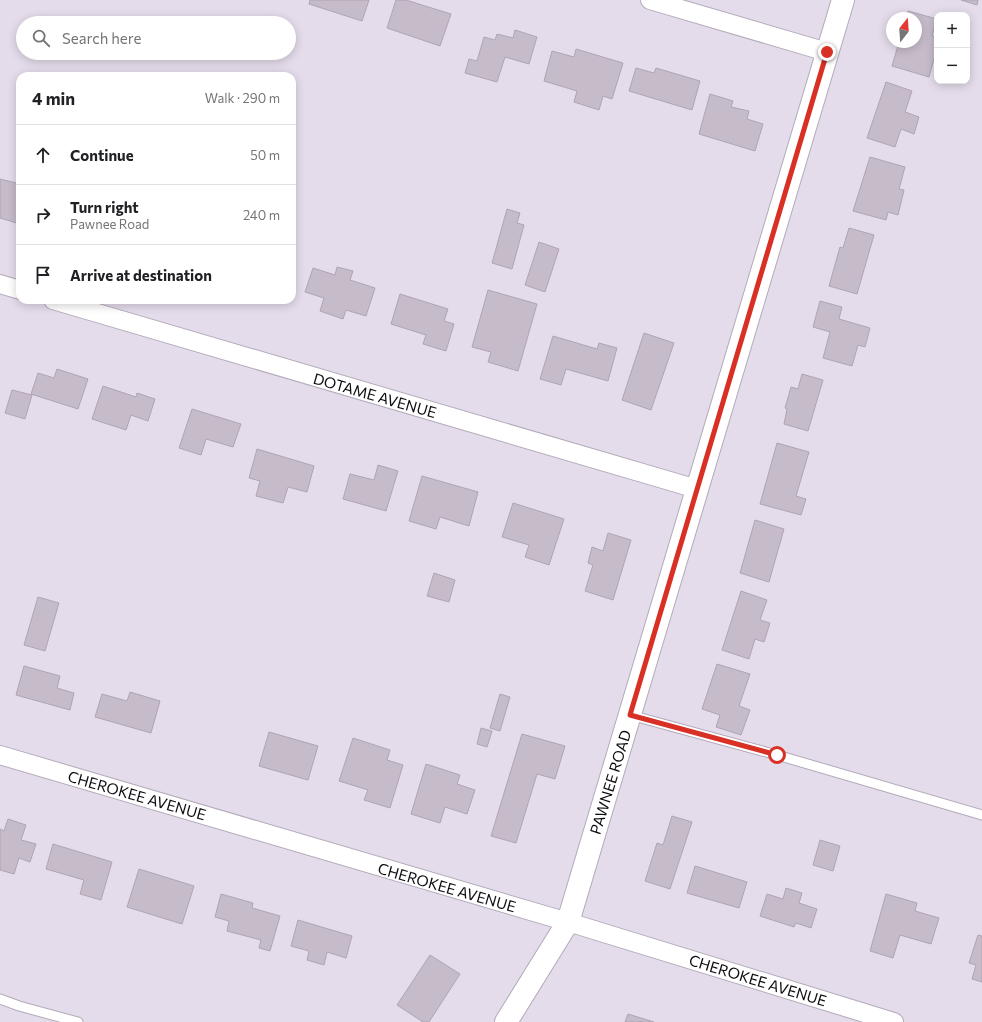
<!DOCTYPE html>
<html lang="en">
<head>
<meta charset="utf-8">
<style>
  :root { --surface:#fff; --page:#f2f2f2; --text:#202124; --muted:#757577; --line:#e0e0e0 }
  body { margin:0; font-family:Commissioner,sans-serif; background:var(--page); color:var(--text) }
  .controls { position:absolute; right:12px; top:12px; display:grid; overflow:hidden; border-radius:8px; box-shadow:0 2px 10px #0003 }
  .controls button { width:36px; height:36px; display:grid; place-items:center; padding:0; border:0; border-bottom:1px solid var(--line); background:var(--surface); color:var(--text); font:20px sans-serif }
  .compass { position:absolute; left:886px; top:12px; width:36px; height:36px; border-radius:50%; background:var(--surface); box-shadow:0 2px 10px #0003; rotate:17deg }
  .stop { position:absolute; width:12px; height:12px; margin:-9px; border:3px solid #d93025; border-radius:50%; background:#fff }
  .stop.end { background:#d93025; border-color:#fff; box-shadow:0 1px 4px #0008 }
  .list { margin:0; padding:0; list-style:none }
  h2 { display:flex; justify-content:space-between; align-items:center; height:52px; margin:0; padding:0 16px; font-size:17px }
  h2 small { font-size:13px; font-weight:400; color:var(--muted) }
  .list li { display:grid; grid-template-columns:26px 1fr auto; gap:12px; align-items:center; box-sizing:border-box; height:60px; padding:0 16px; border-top:1px solid var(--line) }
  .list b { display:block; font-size:15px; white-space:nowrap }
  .list p { margin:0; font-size:13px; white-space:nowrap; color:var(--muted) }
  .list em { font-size:13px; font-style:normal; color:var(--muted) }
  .icon { flex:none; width:22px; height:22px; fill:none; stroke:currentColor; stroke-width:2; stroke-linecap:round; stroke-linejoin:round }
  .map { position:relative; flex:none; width:982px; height:1022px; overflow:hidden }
  .search { position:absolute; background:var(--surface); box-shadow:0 2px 10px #0003; left:16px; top:16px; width:280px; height:44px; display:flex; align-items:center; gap:10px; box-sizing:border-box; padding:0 14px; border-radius:22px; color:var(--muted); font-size:15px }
  .panel { position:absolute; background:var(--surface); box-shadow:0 2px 10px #0003; left:16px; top:72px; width:280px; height:232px; border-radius:12px }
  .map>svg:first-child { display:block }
  .building { fill:#c6bbc9; stroke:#afa4b2 }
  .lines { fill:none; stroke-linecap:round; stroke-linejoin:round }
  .lane-casing { stroke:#b3aab9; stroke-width:11 }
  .street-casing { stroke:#b3aab9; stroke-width:20 }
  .secondary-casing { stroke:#b3aab9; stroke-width:24 }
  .lane { stroke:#fff; stroke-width:9 }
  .street { stroke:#fff; stroke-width:18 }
  .secondary { stroke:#fff; stroke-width:22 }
  .route { stroke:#d93025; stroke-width:5 }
  .labels { text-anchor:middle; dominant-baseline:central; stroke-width:3.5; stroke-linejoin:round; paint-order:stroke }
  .street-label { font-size:15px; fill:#0f0c11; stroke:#fff }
</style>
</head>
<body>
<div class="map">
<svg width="982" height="1022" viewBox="0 0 982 1022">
  <rect width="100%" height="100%" fill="#e5dceb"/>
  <path class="building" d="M 310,0 L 369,0 L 362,21 L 309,4 Z
    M 396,0 L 406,0 L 451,14 L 440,46 L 387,28 Z
    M 961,0 L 978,0 L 977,5 Z
    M 908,11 L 937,19 L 932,36 L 937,37 L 937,48 L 929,77 L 892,66 L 899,42 L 916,42 L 916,18 L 906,18 Z
    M 515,30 L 537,37 L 529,64 L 505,57 L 497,82 L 465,73 L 469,59 L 477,61 L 484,37 L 495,40 L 497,34 L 513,38 Z
    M 576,49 L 623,63 L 612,99 L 603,96 L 599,110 L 574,102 L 577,91 L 544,81 L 552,51 L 574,57 Z
    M 636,68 L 654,73 L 656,68 L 700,81 L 692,110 L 629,91 Z
    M 886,82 L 912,91 L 905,112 L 919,117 L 914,134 L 901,129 L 895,147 L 867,138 Z
    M 710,94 L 733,101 L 731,107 L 749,111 L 747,119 L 763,124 L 755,151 L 699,134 Z
    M 870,157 L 905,167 L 899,189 L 904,190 L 898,215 L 888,212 L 886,220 L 853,211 Z
    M 0,179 L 20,184 L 20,224 L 0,218 Z
    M 507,209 L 520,213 L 517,223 L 524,225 L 512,269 L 492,263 Z
    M 849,228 L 874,235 L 857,294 L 829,286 L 840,247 L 843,248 Z
    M 539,242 L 559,249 L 545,292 L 525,285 Z
    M 337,267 L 353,271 L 350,280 L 375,288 L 366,316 L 346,310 L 343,319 L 320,311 L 324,298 L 305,292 L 313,268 L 335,275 Z
    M 488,290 L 537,304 L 518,371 L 488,362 L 491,352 L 472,347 Z
    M 400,294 L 448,309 L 444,321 L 454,324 L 446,351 L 423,344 L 426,335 L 391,324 Z
    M 820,301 L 842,307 L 839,319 L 870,328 L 865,347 L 858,345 L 852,366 L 823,358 L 830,332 L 813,327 Z
    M 644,333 L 674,343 L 651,410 L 622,400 Z
    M 553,336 L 597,349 L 599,343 L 617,348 L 608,381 L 566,369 L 561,385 L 540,379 Z
    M 57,369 L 88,379 L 78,409 L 31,394 L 38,373 L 54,378 Z
    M 802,374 L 823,380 L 808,431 L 784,424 L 787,409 L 785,408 L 791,387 L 798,389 Z
    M 103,386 L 136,397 L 137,393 L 155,399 L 148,421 L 131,415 L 126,430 L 92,419 Z
    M 12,390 L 32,395 L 25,419 L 5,413 Z
    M 192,409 L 241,424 L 233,447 L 206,439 L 201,455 L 179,448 Z
    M 777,443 L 809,452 L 796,496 L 806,499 L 801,515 L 760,504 Z
    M 257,449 L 314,466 L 307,492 L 288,487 L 283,503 L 256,496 L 260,481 L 249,478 Z
    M 378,465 L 398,471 L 386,511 L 343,499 L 350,474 L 374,480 Z
    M 422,476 L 478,492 L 469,526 L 440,517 L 436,529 L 409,521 Z
    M 513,503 L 564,519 L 549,565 L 525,557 L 529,545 L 502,537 Z
    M 755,520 L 784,529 L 769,582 L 740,573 Z
    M 608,533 L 631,540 L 613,600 L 585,591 L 593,565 L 588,563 L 592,547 L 603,551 Z
    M 434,573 L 455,580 L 449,602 L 427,596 Z
    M 741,591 L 767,600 L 760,620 L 770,623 L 764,642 L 755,639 L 749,659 L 722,650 Z
    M 38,597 L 59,603 L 45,651 L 24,645 Z
    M 717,664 L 750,674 L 739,706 L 750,710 L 741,735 L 716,727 L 720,715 L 702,709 Z
    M 24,666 L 60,676 L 57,688 L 74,693 L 70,710 L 16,695 Z
    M 130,692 L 160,701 L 151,733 L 95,717 L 102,694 L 127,701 Z
    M 500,694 L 510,697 L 500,731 L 490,728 Z
    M 481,728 L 492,731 L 487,747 L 477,744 Z
    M 269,732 L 318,746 L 308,780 L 259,766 Z
    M 522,734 L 565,746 L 555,779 L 537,774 L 516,843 L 491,836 Z
    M 353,738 L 390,750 L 387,760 L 403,765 L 390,808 L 364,800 L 368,790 L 339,781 Z
    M 426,764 L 460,775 L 457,784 L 475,790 L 467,814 L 445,807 L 440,823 L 411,814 Z
    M 672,816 L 692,822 L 670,889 L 645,881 L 657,843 L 663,845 Z
    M 8,819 L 26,825 L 21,840 L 36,844 L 30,862 L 19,858 L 14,874 L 0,870 L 0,829 L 4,831 Z
    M 820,840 L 840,846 L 833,871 L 813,865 Z
    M 53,844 L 112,862 L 101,900 L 80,894 L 84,880 L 46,869 Z
    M 695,866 L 747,882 L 739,908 L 687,893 Z
    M 139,869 L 194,886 L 182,924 L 127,907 Z
    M 786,888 L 802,893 L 799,903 L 817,909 L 811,928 L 796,923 L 794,927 L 760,916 L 767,894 L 783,899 Z
    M 221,894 L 253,903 L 252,908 L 280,916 L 270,951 L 259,948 L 261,940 L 227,931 L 229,921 L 215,917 Z
    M 886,894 L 917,903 L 915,911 L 939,918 L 931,944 L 900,935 L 893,958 L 870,951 Z
    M 298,920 L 352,936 L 346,958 L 327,952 L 324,965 L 307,960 L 309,951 L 291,946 Z
    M 978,935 L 982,936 L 982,982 L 972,979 L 976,965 L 969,963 Z
    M 430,955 L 460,974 L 429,1022 L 423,1022 L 397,1005 Z
    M 628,1014 L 654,1022 L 625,1022 Z"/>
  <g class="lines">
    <defs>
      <path id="lane" d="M 630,715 L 777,755 L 982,815
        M 0,999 L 19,1006 L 78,1022"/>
      <path id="street" d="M 650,0 L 827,52
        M 0,284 L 20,290
        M 53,300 L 697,489
        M 0,755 L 568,922 L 894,1022"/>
      <path id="secondary" d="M 506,1022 L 568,922 L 843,0"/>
    </defs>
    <use href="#lane" class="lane-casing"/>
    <use href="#street" class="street-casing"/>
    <use href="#secondary" class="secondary-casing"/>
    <use href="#lane" class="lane"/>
    <use href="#street" class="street"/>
    <use href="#secondary" class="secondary"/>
  </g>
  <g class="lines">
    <path class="route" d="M 777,755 L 630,715 L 827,52"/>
  </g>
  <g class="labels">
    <g class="street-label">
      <text transform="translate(375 395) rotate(16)">DOTAME AVENUE</text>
      <text transform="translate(610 782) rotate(-73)">PAWNEE ROAD</text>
      <text transform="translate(137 795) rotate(16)">CHEROKEE AVENUE</text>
      <text transform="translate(447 887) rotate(16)">CHEROKEE AVENUE</text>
      <text transform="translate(758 980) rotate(17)">CHEROKEE AVENUE</text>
    </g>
  </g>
</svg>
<div class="controls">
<button>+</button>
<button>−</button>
</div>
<svg class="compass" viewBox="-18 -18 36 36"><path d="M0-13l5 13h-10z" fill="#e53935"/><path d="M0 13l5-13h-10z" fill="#757577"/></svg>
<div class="stop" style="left:777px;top:755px"></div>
<div class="stop end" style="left:827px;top:52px"></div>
<div class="search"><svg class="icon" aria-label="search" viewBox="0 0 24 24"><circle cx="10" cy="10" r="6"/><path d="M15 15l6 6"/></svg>Search here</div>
<section class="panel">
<h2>4 min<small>Walk · 290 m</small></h2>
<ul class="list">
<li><svg class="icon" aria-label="ahead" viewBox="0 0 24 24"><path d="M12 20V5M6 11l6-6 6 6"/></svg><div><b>Continue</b></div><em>50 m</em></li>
<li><svg class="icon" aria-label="right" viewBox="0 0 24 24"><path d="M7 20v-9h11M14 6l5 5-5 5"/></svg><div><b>Turn right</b><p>Pawnee Road</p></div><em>240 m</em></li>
<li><svg class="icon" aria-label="arrive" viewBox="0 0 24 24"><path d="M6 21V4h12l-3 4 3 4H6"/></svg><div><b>Arrive at destination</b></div></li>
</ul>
</section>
</div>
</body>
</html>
